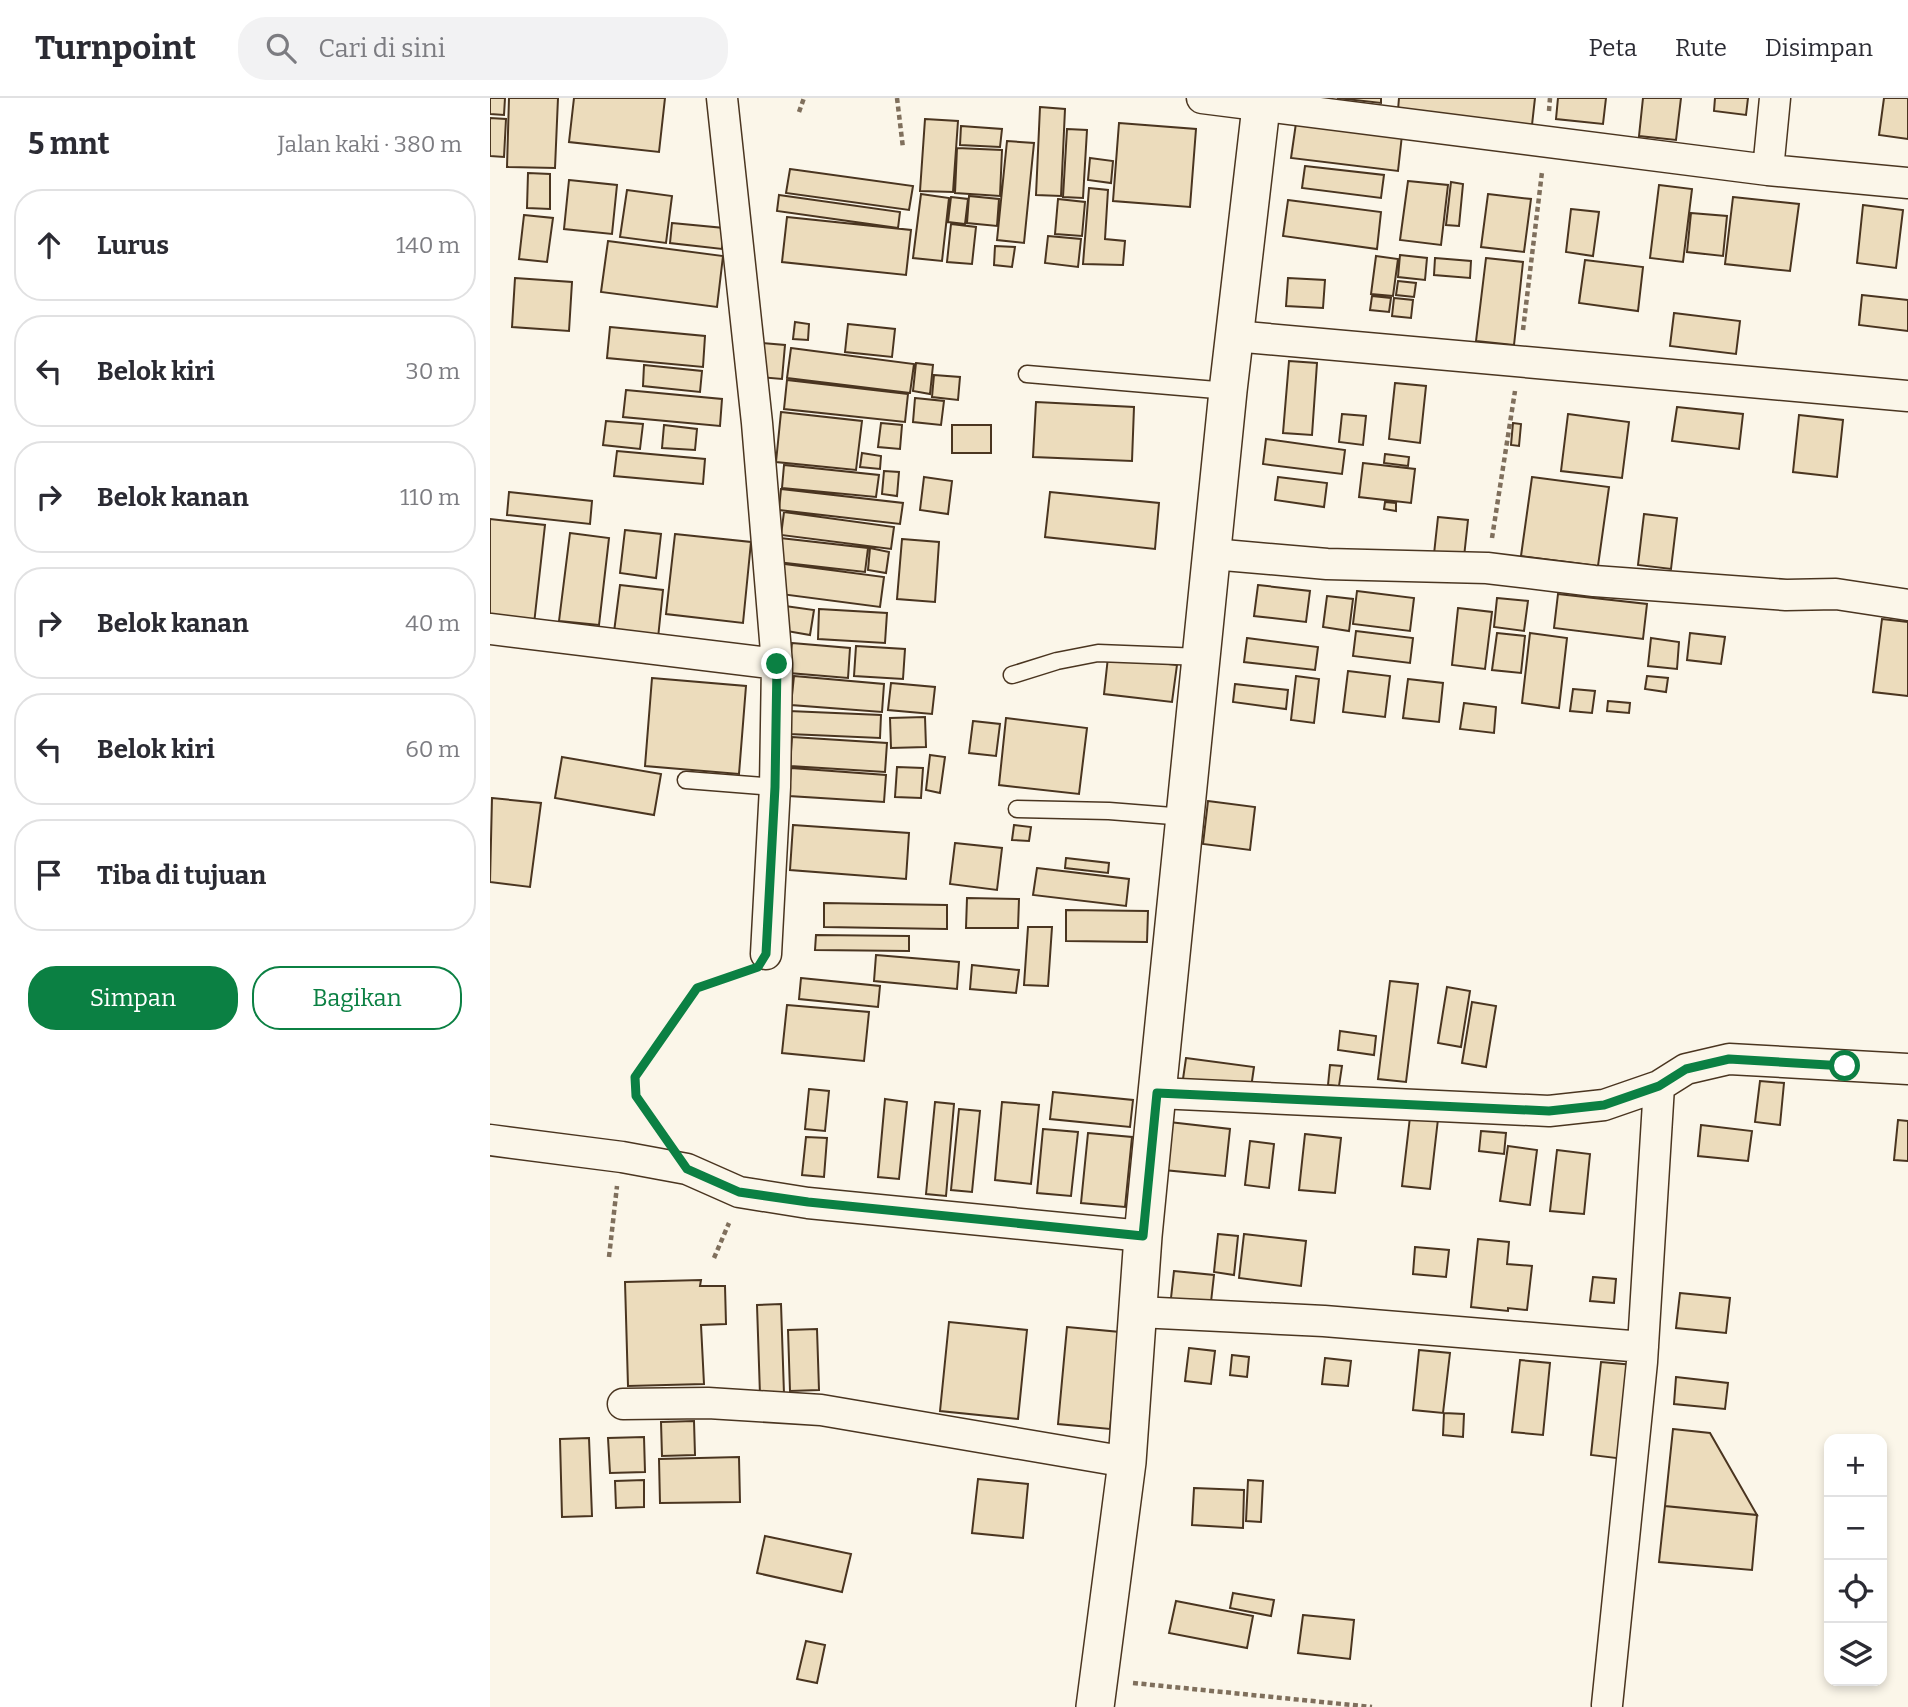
<!DOCTYPE html>
<html lang="id">
<head>
<meta charset="utf-8">
<style>
  :root { --surface:#fff; --page:#f2f2f3; --text:#2b2b33; --muted:#7c7c81; --line:#e1e1e2; --accent:#0b8043 }
  body { margin:0; font-family:Bitter,serif; background:var(--page); color:var(--text) }
  .controls { position:absolute; right:21px; bottom:21px; display:grid; overflow:hidden; border-radius:14px; box-shadow:0 4px 10px #0003 }
  .controls button { width:63px; height:63px; display:grid; place-items:center; padding:0; border:0; border-bottom:2px solid var(--line); background:var(--surface); color:var(--text); font:35px sans-serif }
  .stop { position:absolute; width:21px; height:21px; margin:-16px; border:5px solid #0b8043; border-radius:50%; background:#fff }
  .stop.end { background:#0b8043; border-color:#fff; box-shadow:0 2px 7px #0008 }
  .list { margin:0; padding:0; list-style:none }
  h2 { display:flex; justify-content:space-between; align-items:center; height:91px; margin:0; padding:0 28px; font-size:30px }
  h2 small { font-size:23px; font-weight:400; color:var(--muted) }
  .list li { display:grid; grid-template-columns:46px 1fr auto; gap:21px; align-items:center; box-sizing:border-box; height:112px; margin:0 14px 14px; padding:0 14px; border:2px solid var(--line); border-radius:28px }
  .list b { display:block; font-size:26px; white-space:nowrap }
  .list em { font-size:23px; font-style:normal; color:var(--muted) }
  .actions { display:flex; gap:14px; padding:21px 28px }
  .actions a { flex:1; padding:16px 0; border:2px solid var(--accent); border-radius:28px; text-align:center; font-size:24px; color:var(--accent) }
  .actions .main { background:var(--accent); color:#fff }
  .icon { flex:none; width:38px; height:38px; fill:none; stroke:currentColor; stroke-width:2; stroke-linecap:round; stroke-linejoin:round }
  .map { position:relative; flex:none; width:1418px; height:1609px; overflow:hidden }
  header { display:flex; align-items:center; gap:42px; box-sizing:border-box; height:98px; padding:0 35px; background:var(--surface); border-bottom:2px solid var(--line) }
  header strong { font-size:33px }
  nav { display:flex; gap:38px; margin-inline-start:auto; font-size:24px }
  .search { width:490px; height:63px; background:var(--page); display:flex; align-items:center; gap:18px; box-sizing:border-box; padding:0 24px; border-radius:28px; color:var(--muted); font-size:26px }
  main { display:flex }
  aside { flex:1; background:var(--surface) }
  .map>svg:first-child { display:block }
  .building { fill:#ecdcbc; stroke:#4a3520; stroke-width:2 }
  .lines { fill:none; stroke-linecap:round; stroke-linejoin:round }
  .service-casing { stroke:#4a3520; stroke-width:19 }
  .minor-casing { stroke:#4a3520; stroke-width:33 }
  .tertiary-casing { stroke:#4a3520; stroke-width:40 }
  .path { stroke:#7f6f5c; stroke-width:4.5; stroke-dasharray:5 3.5; stroke-linecap:butt }
  .service { stroke:#fbf6e9; stroke-width:16 }
  .minor { stroke:#fbf6e9; stroke-width:30 }
  .tertiary { stroke:#fbf6e9; stroke-width:37 }
  .route { stroke:#0b8043; stroke-width:9 }
</style>
</head>
<body>
<header>
<strong>Turnpoint</strong>
<div class="search"><svg class="icon" aria-label="search" viewBox="0 0 24 24"><circle cx="10" cy="10" r="6"/><path d="M15 15l6 6"/></svg>Cari di sini</div>
<nav><a>Peta</a><a>Rute</a><a>Disimpan</a></nav>
</header>
<main>
<aside>
<h2>5 mnt<small>Jalan kaki · 380 m</small></h2>
<ul class="list">
<li><svg class="icon" aria-label="ahead" viewBox="0 0 24 24"><path d="M12 20V5M6 11l6-6 6 6"/></svg><div><b>Lurus</b></div><em>140 m</em></li>
<li><svg class="icon" aria-label="left" viewBox="0 0 24 24"><path d="M17 20v-9H6M10 6l-5 5 5 5"/></svg><div><b>Belok kiri</b></div><em>30 m</em></li>
<li><svg class="icon" aria-label="right" viewBox="0 0 24 24"><path d="M7 20v-9h11M14 6l5 5-5 5"/></svg><div><b>Belok kanan</b></div><em>110 m</em></li>
<li><svg class="icon" aria-label="right" viewBox="0 0 24 24"><path d="M7 20v-9h11M14 6l5 5-5 5"/></svg><div><b>Belok kanan</b></div><em>40 m</em></li>
<li><svg class="icon" aria-label="left" viewBox="0 0 24 24"><path d="M17 20v-9H6M10 6l-5 5 5 5"/></svg><div><b>Belok kiri</b></div><em>60 m</em></li>
<li><svg class="icon" aria-label="arrive" viewBox="0 0 24 24"><path d="M6 21V4h12l-3 4 3 4H6"/></svg><div><b>Tiba di tujuan</b></div></li>
</ul>
<div class="actions"><a class="main">Simpan</a><a>Bagikan</a></div>
</aside>
<div class="map">
<svg width="1418" height="1609" viewBox="0 0 1418 1609">
  <rect width="100%" height="100%" fill="#fbf6e9"/>
  <path class="building" d="M 0,0 L 15,0 L 14,17 L 0,16 Z
    M 19,0 L 68,0 L 65,70 L 17,69 Z
    M 84,0 L 175,0 L 169,54 L 79,44 Z
    M 847,0 L 891,0 L 891,5 Z
    M 909,0 L 1045,0 L 1042,27 L 908,12 Z
    M 1068,0 L 1116,0 L 1113,26 L 1066,21 Z
    M 1153,0 L 1191,0 L 1186,42 L 1149,38 Z
    M 1225,0 L 1258,0 L 1256,17 L 1224,13 Z
    M 1394,0 L 1418,0 L 1418,41 L 1389,37 Z
    M 550,9 L 575,11 L 571,98 L 546,97 Z
    M 0,20 L 16,21 L 14,59 L 0,58 Z
    M 435,21 L 468,23 L 463,94 L 430,93 Z
    M 629,25 L 706,31 L 700,109 L 623,103 Z
    M 806,25 L 912,37 L 908,73 L 801,60 Z
    M 471,28 L 512,31 L 510,49 L 470,47 Z
    M 577,31 L 597,32 L 593,100 L 573,99 Z
    M 517,43 L 544,45 L 534,145 L 507,142 Z
    M 467,50 L 512,52 L 510,98 L 465,95 Z
    M 600,60 L 623,63 L 621,85 L 598,82 Z
    M 815,68 L 894,77 L 891,100 L 812,90 Z
    M 300,71 L 423,88 L 419,112 L 296,95 Z
    M 38,75 L 60,76 L 60,111 L 37,110 Z
    M 79,82 L 127,87 L 122,136 L 74,131 Z
    M 918,83 L 958,87 L 951,147 L 910,142 Z
    M 961,84 L 973,86 L 969,128 L 956,127 Z
    M 1169,87 L 1202,91 L 1193,164 L 1160,160 Z
    M 599,90 L 618,92 L 615,141 L 635,143 L 633,167 L 593,166 Z
    M 137,92 L 182,98 L 176,145 L 130,139 Z
    M 431,96 L 459,100 L 452,163 L 423,160 Z
    M 998,96 L 1041,101 L 1034,154 L 991,149 Z
    M 289,97 L 410,114 L 408,130 L 287,113 Z
    M 479,98 L 509,101 L 507,128 L 477,125 Z
    M 461,99 L 478,101 L 475,126 L 458,124 Z
    M 1243,99 L 1309,106 L 1300,173 L 1235,166 Z
    M 568,101 L 595,104 L 592,138 L 565,136 Z
    M 798,102 L 891,114 L 887,151 L 793,138 Z
    M 1373,107 L 1413,112 L 1406,170 L 1367,165 Z
    M 1081,111 L 1109,114 L 1103,158 L 1076,154 Z
    M 1201,115 L 1237,118 L 1233,158 L 1197,154 Z
    M 34,117 L 63,120 L 57,164 L 29,161 Z
    M 297,119 L 421,132 L 416,177 L 292,164 Z
    M 182,125 L 234,130 L 232,151 L 180,145 Z
    M 461,126 L 486,129 L 482,166 L 457,164 Z
    M 558,138 L 591,141 L 588,169 L 555,165 Z
    M 118,143 L 233,158 L 227,209 L 111,194 Z
    M 505,148 L 525,149 L 522,169 L 504,167 Z
    M 910,157 L 937,160 L 935,182 L 908,179 Z
    M 886,158 L 908,161 L 903,198 L 881,196 Z
    M 945,160 L 981,163 L 980,180 L 944,177 Z
    M 996,160 L 1033,164 L 1024,247 L 986,243 Z
    M 1095,162 L 1153,169 L 1148,213 L 1089,205 Z
    M 25,180 L 82,184 L 79,233 L 22,229 Z
    M 798,180 L 835,182 L 833,210 L 796,208 Z
    M 908,183 L 926,185 L 924,199 L 906,197 Z
    M 1372,197 L 1418,202 L 1418,233 L 1369,227 Z
    M 882,198 L 901,200 L 899,214 L 880,212 Z
    M 904,200 L 923,202 L 921,220 L 902,218 Z
    M 1184,215 L 1250,223 L 1246,256 L 1180,248 Z
    M 305,224 L 319,226 L 318,242 L 303,241 Z
    M 358,226 L 405,231 L 402,259 L 355,254 Z
    M 120,229 L 215,238 L 213,269 L 117,260 Z
    M 272,245 L 295,247 L 292,281 L 269,279 Z
    M 301,250 L 424,266 L 420,295 L 297,280 Z
    M 799,263 L 827,265 L 822,337 L 793,335 Z
    M 426,265 L 443,267 L 440,296 L 423,293 Z
    M 154,267 L 212,273 L 210,294 L 153,288 Z
    M 444,277 L 470,279 L 468,302 L 442,299 Z
    M 297,282 L 418,296 L 415,324 L 294,311 Z
    M 905,285 L 936,288 L 930,345 L 899,341 Z
    M 136,292 L 232,301 L 230,328 L 133,319 Z
    M 425,300 L 454,303 L 451,327 L 423,324 Z
    M 546,304 L 644,309 L 642,363 L 543,359 Z
    M 1187,309 L 1253,316 L 1249,351 L 1182,343 Z
    M 291,314 L 372,323 L 366,372 L 286,364 Z
    M 852,316 L 876,318 L 873,347 L 849,344 Z
    M 1078,316 L 1139,324 L 1132,380 L 1071,373 Z
    M 1309,317 L 1353,322 L 1347,379 L 1303,374 Z
    M 116,323 L 153,326 L 150,351 L 113,347 Z
    M 391,325 L 412,327 L 410,351 L 388,349 Z
    M 1023,325 L 1031,326 L 1029,348 L 1021,347 Z
    M 174,327 L 207,331 L 205,352 L 172,350 Z
    M 462,327 L 501,327 L 501,355 L 462,355 Z
    M 776,341 L 855,352 L 852,376 L 773,366 Z
    M 127,353 L 215,361 L 213,386 L 124,378 Z
    M 372,355 L 391,358 L 390,371 L 370,369 Z
    M 895,356 L 919,359 L 918,368 L 894,365 Z
    M 873,365 L 925,371 L 921,405 L 869,399 Z
    M 294,367 L 389,377 L 386,399 L 292,390 Z
    M 394,373 L 409,374 L 407,398 L 392,396 Z
    M 434,379 L 462,383 L 458,416 L 430,412 Z
    M 788,379 L 837,385 L 834,409 L 785,402 Z
    M 1042,379 L 1119,389 L 1108,468 L 1031,458 Z
    M 291,391 L 413,405 L 410,426 L 289,412 Z
    M 19,394 L 102,403 L 100,426 L 17,417 Z
    M 560,394 L 669,405 L 665,451 L 555,439 Z
    M 895,404 L 906,405 L 906,413 L 894,411 Z
    M 294,414 L 404,429 L 401,451 L 291,437 Z
    M 1154,416 L 1187,420 L 1181,471 L 1148,467 Z
    M 948,419 L 978,422 L 974,459 L 944,456 Z
    M 0,421 L 55,427 L 44,526 L 0,521 Z
    M 135,432 L 171,436 L 166,480 L 130,475 Z
    M 80,435 L 119,440 L 109,527 L 69,523 Z
    M 185,436 L 261,444 L 253,525 L 176,516 Z
    M 290,440 L 378,450 L 375,474 L 287,464 Z
    M 412,441 L 449,444 L 445,504 L 407,501 Z
    M 380,450 L 399,454 L 396,475 L 378,472 Z
    M 287,465 L 394,479 L 390,509 L 283,495 Z
    M 130,487 L 173,492 L 168,540 L 124,534 Z
    M 768,487 L 820,493 L 816,524 L 764,518 Z
    M 867,493 L 924,500 L 920,533 L 863,526 Z
    M 1068,496 L 1157,506 L 1153,541 L 1064,530 Z
    M 837,498 L 863,501 L 859,533 L 833,529 Z
    M 1007,500 L 1038,503 L 1034,533 L 1004,529 Z
    M 295,508 L 324,512 L 320,537 L 291,532 Z
    M 968,510 L 1002,514 L 995,571 L 962,567 Z
    M 329,511 L 397,515 L 395,545 L 328,541 Z
    M 1392,521 L 1418,524 L 1418,598 L 1383,594 Z
    M 866,533 L 923,540 L 920,565 L 863,558 Z
    M 1007,535 L 1035,538 L 1031,575 L 1002,572 Z
    M 1040,535 L 1077,540 L 1069,610 L 1032,605 Z
    M 1200,535 L 1235,539 L 1231,566 L 1197,562 Z
    M 757,540 L 828,549 L 825,572 L 754,564 Z
    M 1161,540 L 1189,544 L 1187,571 L 1158,568 Z
    M 302,545 L 360,550 L 358,580 L 299,575 Z
    M 366,548 L 415,551 L 413,581 L 364,578 Z
    M 618,559 L 687,567 L 682,604 L 614,596 Z
    M 858,573 L 900,578 L 895,619 L 853,614 Z
    M 304,578 L 394,586 L 392,614 L 301,607 Z
    M 806,578 L 829,581 L 824,625 L 801,622 Z
    M 1157,578 L 1178,580 L 1176,594 L 1155,591 Z
    M 162,580 L 256,588 L 249,676 L 155,668 Z
    M 918,581 L 953,585 L 949,624 L 913,620 Z
    M 401,585 L 445,589 L 442,616 L 398,612 Z
    M 745,586 L 798,592 L 796,611 L 743,604 Z
    M 1083,591 L 1105,593 L 1102,615 L 1080,613 Z
    M 1118,603 L 1140,605 L 1139,615 L 1117,613 Z
    M 974,605 L 1006,609 L 1004,635 L 970,631 Z
    M 299,613 L 391,617 L 390,640 L 299,636 Z
    M 435,619 L 436,649 L 401,650 L 400,620 Z
    M 516,620 L 597,630 L 589,696 L 509,687 Z
    M 483,623 L 510,626 L 506,658 L 479,655 Z
    M 302,639 L 397,645 L 395,674 L 300,668 Z
    M 440,657 L 455,659 L 450,695 L 436,692 Z
    M 72,659 L 171,676 L 164,717 L 65,700 Z
    M 407,669 L 433,670 L 431,700 L 405,699 Z
    M 301,670 L 396,677 L 394,704 L 299,698 Z
    M 2,700 L 51,705 L 40,789 L 0,784 Z
    M 718,703 L 765,709 L 760,752 L 713,746 Z
    M 303,727 L 419,735 L 416,781 L 300,772 Z
    M 524,727 L 541,729 L 539,743 L 522,742 Z
    M 465,745 L 512,750 L 507,792 L 460,786 Z
    M 576,760 L 619,765 L 618,775 L 575,770 Z
    M 547,770 L 639,781 L 636,808 L 543,797 Z
    M 477,800 L 529,801 L 528,830 L 476,830 Z
    M 334,805 L 457,807 L 457,831 L 334,829 Z
    M 576,812 L 658,813 L 657,844 L 576,843 Z
    M 538,829 L 562,829 L 558,888 L 534,887 Z
    M 326,837 L 419,838 L 419,853 L 325,852 Z
    M 386,857 L 469,864 L 467,891 L 384,883 Z
    M 482,867 L 529,872 L 526,895 L 480,891 Z
    M 311,880 L 390,888 L 388,909 L 309,901 Z
    M 900,883 L 928,886 L 916,984 L 888,981 Z
    M 957,889 L 980,893 L 971,949 L 948,945 Z
    M 982,904 L 1006,908 L 996,969 L 972,965 Z
    M 297,907 L 379,914 L 374,963 L 292,955 Z
    M 850,933 L 886,938 L 884,957 L 848,952 Z
    M 696,960 L 764,969 L 760,997 L 692,988 Z
    M 840,967 L 852,968 L 849,988 L 838,987 Z
    M 1270,983 L 1294,985 L 1290,1027 L 1265,1024 Z
    M 319,991 L 339,993 L 335,1033 L 315,1031 Z
    M 563,994 L 643,1002 L 640,1029 L 560,1021 Z
    M 395,1001 L 417,1004 L 409,1081 L 388,1079 Z
    M 445,1004 L 464,1006 L 456,1098 L 436,1096 Z
    M 512,1004 L 549,1007 L 541,1086 L 505,1082 Z
    M 469,1011 L 490,1013 L 482,1094 L 461,1092 Z
    M 920,1019 L 948,1021 L 940,1091 L 912,1088 Z
    M 1408,1022 L 1418,1023 L 1418,1063 L 1404,1062 Z
    M 679,1024 L 740,1031 L 735,1078 L 674,1072 Z
    M 1211,1027 L 1262,1033 L 1258,1063 L 1208,1058 Z
    M 553,1031 L 588,1034 L 581,1098 L 547,1095 Z
    M 991,1033 L 1016,1035 L 1014,1056 L 989,1053 Z
    M 598,1035 L 642,1039 L 635,1109 L 591,1105 Z
    M 815,1036 L 851,1040 L 845,1095 L 809,1092 Z
    M 316,1039 L 337,1040 L 334,1079 L 312,1077 Z
    M 760,1043 L 784,1046 L 779,1090 L 755,1087 Z
    M 1018,1048 L 1047,1052 L 1040,1107 L 1010,1103 Z
    M 1067,1052 L 1100,1056 L 1094,1116 L 1060,1113 Z
    M 728,1136 L 748,1138 L 744,1177 L 724,1174 Z
    M 754,1136 L 816,1143 L 811,1188 L 749,1180 Z
    M 988,1141 L 1019,1144 L 1017,1166 L 1042,1168 L 1037,1212 L 1018,1210 L 1018,1213 L 981,1209 Z
    M 925,1149 L 959,1152 L 956,1179 L 923,1176 Z
    M 684,1173 L 724,1177 L 720,1213 L 680,1209 Z
    M 1103,1179 L 1126,1181 L 1124,1205 L 1100,1203 Z
    M 211,1182 L 210,1188 L 235,1188 L 236,1226 L 211,1227 L 214,1286 L 138,1288 L 135,1184 Z
    M 1190,1195 L 1240,1200 L 1236,1235 L 1186,1230 Z
    M 291,1206 L 294,1296 L 270,1297 L 267,1207 Z
    M 459,1224 L 537,1232 L 528,1321 L 450,1313 Z
    M 577,1229 L 630,1234 L 620,1331 L 568,1326 Z
    M 327,1231 L 329,1292 L 300,1293 L 298,1232 Z
    M 699,1250 L 725,1253 L 721,1286 L 695,1283 Z
    M 929,1252 L 960,1255 L 953,1315 L 923,1312 Z
    M 742,1257 L 759,1259 L 757,1279 L 740,1277 Z
    M 835,1260 L 861,1263 L 858,1288 L 832,1286 Z
    M 1030,1262 L 1060,1265 L 1053,1337 L 1022,1334 Z
    M 1111,1264 L 1144,1267 L 1134,1361 L 1101,1357 Z
    M 1186,1279 L 1238,1285 L 1235,1311 L 1184,1306 Z
    M 954,1315 L 974,1316 L 973,1339 L 953,1337 Z
    M 204,1323 L 205,1357 L 172,1358 L 171,1324 Z
    M 1183,1331 L 1220,1335 L 1267,1417 L 1175,1408 Z
    M 154,1339 L 155,1374 L 120,1375 L 118,1340 Z
    M 99,1340 L 102,1418 L 72,1419 L 70,1341 Z
    M 249,1359 L 250,1404 L 170,1405 L 169,1361 Z
    M 488,1381 L 538,1386 L 533,1440 L 482,1435 Z
    M 154,1382 L 154,1409 L 126,1410 L 125,1383 Z
    M 758,1382 L 773,1383 L 771,1424 L 756,1423 Z
    M 704,1390 L 754,1392 L 753,1430 L 702,1427 Z
    M 1175,1408 L 1267,1417 L 1262,1472 L 1169,1464 Z
    M 275,1438 L 361,1456 L 352,1494 L 267,1475 Z
    M 743,1495 L 784,1502 L 781,1518 L 740,1510 Z
    M 686,1503 L 763,1518 L 757,1550 L 679,1535 Z
    M 813,1517 L 864,1522 L 860,1561 L 808,1555 Z
    M 316,1543 L 335,1547 L 327,1585 L 307,1581 Z"/>
  <g class="lines">
    <defs>
      <path id="service" d="M 537,276 L 738,293
        M 522,577 L 567,563 L 608,555 L 712,559
        M 196,682 L 285,689
        M 527,711 L 619,713 L 695,719"/>
      <path id="minor" d="M 232,0 L 267,325 L 287,566 L 285,689 L 276,856
        M 712,0 L 1278,72 L 1418,85
        M 1278,72 L 1285,0
        M 744,238 L 1418,298
        M 722,456 L 837,466 L 997,470 L 1104,483 L 1296,497 L 1346,496 L 1418,507
        M 0,531 L 287,566
        M 667,995 L 1059,1013 L 1114,1007 L 1169,988 L 1196,971 L 1239,961 L 1418,971
        M 0,1042 L 132,1059 L 197,1071 L 249,1094 L 318,1105 L 653,1138
        M 648,1214 L 834,1223 L 1153,1249
        M 133,1306 L 218,1305 L 331,1312 L 637,1364
        M 1117,1607 L 1152,1264 L 1169,988"/>
      <path id="tertiary" d="M 605,1609 L 637,1364 L 653,1138 L 667,995 L 738,293 L 772,0"/>
    </defs>
    <use href="#service" class="service-casing"/>
    <use href="#minor" class="minor-casing"/>
    <use href="#tertiary" class="tertiary-casing"/>
    <path class="path" d="M 407,0 L 413,50
      M 1059,13 L 1060,0
      M 309,14 L 314,0
      M 1033,232 L 1052,74
      M 1002,440 L 1025,293
      M 171,1034 L 146,998 L 145,979 L 207,890 L 252,874
      M 119,1159 L 127,1088
      M 224,1160 L 239,1125
      M 643,1585 L 882,1609"/>
    <use href="#service" class="service"/>
    <use href="#minor" class="minor"/>
    <use href="#tertiary" class="tertiary"/>
  </g>
  <g class="lines">
    <path class="route" d="M 287,566 L 285,689 L 276,856 L 268,869 L 207,890 L 145,979 L 146,998 L 197,1071 L 249,1094 L 318,1104 L 653,1138 L 667,995 L 1059,1013 L 1114,1007 L 1169,988 L 1196,971 L 1239,961 L 1355,968"/>
  </g>
</svg>
<div class="controls">
<button>+</button>
<button>−</button>
<button><svg class="icon" aria-label="locate" viewBox="0 0 24 24"><circle cx="12" cy="12" r="6"/><path d="M12 2v4M12 18v4M2 12h4M18 12h4"/></svg></button>
<button><svg class="icon" aria-label="layers" viewBox="0 0 24 24"><path d="M12 4l9 5-9 5-9-5zM3 14l9 5 9-5"/></svg></button>
</div>
<div class="stop" style="left:1355px;top:968px"></div>
<div class="stop end" style="left:287px;top:566px"></div>
</div>
</main>
</body>
</html>
